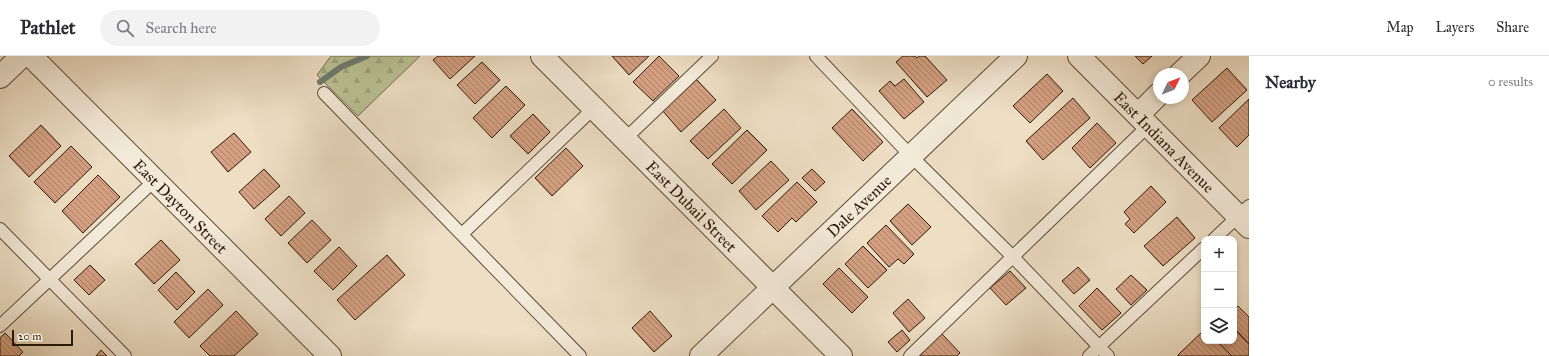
<!DOCTYPE html>
<html lang="en">
<head>
<meta charset="utf-8">
<style>
  :root { --surface:#fff; --page:#f2f2f3; --text:#2b2b33; --muted:#7c7c81; --line:#e1e1e2 }
  body { margin:0; font-family:"IM FELL Great Primer",serif; background:var(--page); color:var(--text) }
  .controls { position:absolute; right:12px; bottom:12px; display:grid; overflow:hidden; border-radius:8px; box-shadow:0 2px 6px #0003 }
  .controls button { width:36px; height:36px; display:grid; place-items:center; padding:0; border:0; border-bottom:1px solid var(--line); background:var(--surface); color:var(--text); font:20px sans-serif }
  .compass { position:absolute; left:1153px; top:12px; width:36px; height:36px; border-radius:50%; background:var(--surface); box-shadow:0 2px 6px #0003; rotate:47deg }
  .scale { position:absolute; left:12px; bottom:10px; width:61px; box-sizing:border-box; padding-left:4px; border:2px solid #2d1a07; border-top:0; font-size:11px; line-height:14px; white-space:nowrap; color:#2d1a07; -webkit-text-stroke:3px #f3ead9; paint-order:stroke }
  .list { margin:0; padding:0; list-style:none }
  h2 { display:flex; justify-content:space-between; align-items:center; height:52px; margin:0; padding:0 16px; font-size:17px }
  h2 small { font-size:13px; font-weight:400; color:var(--muted) }
  .icon { flex:none; width:22px; height:22px; fill:none; stroke:currentColor; stroke-width:2; stroke-linecap:round; stroke-linejoin:round }
  .map { position:relative; flex:none; width:1249px; height:300px; overflow:hidden }
  header { display:flex; align-items:center; gap:24px; box-sizing:border-box; height:56px; padding:0 20px; background:var(--surface); border-bottom:1px solid var(--line) }
  header strong { font-size:19px }
  nav { display:flex; gap:22px; margin-inline-start:auto; font-size:14px }
  .search { width:280px; height:36px; background:var(--page); display:flex; align-items:center; gap:10px; box-sizing:border-box; padding:0 14px; border-radius:22px; color:var(--muted); font-size:15px }
  main { display:flex }
  aside { flex:1; background:var(--surface) }
  .map>svg:first-child { display:block }
  .forest { fill:url(#forest-firs); stroke:#736e4e }
  .lines { fill:none; stroke-linecap:round; stroke-linejoin:round }
  .stream { stroke:#6e7b70; stroke-width:6 }
  .building { fill:url(#building-back-hatch); stroke:#2d1a07 }
  .service-casing { stroke:#5d4b36; stroke-width:14 }
  .minor-casing { stroke:#5d4b36; stroke-width:24 }
  .tertiary-casing { stroke:#5d4b36; stroke-width:24 }
  .service { stroke:#f3ead9; stroke-width:12 }
  .minor { stroke:#f3ead9; stroke-width:22 }
  .tertiary { stroke:#f3ead9; stroke-width:22 }
  .labels { text-anchor:middle; dominant-baseline:central; stroke-width:4; stroke-linejoin:round; paint-order:stroke }
  .street-label { font-size:16px; fill:#2d1a07; stroke:#f3ead9 }
</style>
</head>
<body>
<header>
<strong>Pathlet</strong>
<div class="search"><svg class="icon" aria-label="search" viewBox="0 0 24 24"><circle cx="10" cy="10" r="6"/><path d="M15 15l6 6"/></svg>Search here</div>
<nav><a>Map</a><a>Layers</a><a>Share</a></nav>
</header>
<main>
<div class="map">
<svg width="1249" height="300" viewBox="0 0 1249 300">
  <defs>
    <pattern id="forest-firs" width="22" height="20" patternUnits="userSpaceOnUse"><rect width="22" height="20" fill="#b9c194"/><path d="M5 1l3.5 6h-7zM16 11l3.5 6h-7z" fill="#9fa57e"/></pattern>
    <pattern id="building-back-hatch" width="6" height="6" patternUnits="userSpaceOnUse"><rect width="6" height="6" fill="#d4a081"/><path d="M-1 5l2 2M0 0l6 6M5-1l2 2" fill="none" stroke="#ac8268"/></pattern>
  </defs>
  <rect width="100%" height="100%" fill="#eddec4"/>
  <filter id="stains"><feTurbulence type="fractalNoise" baseFrequency=".005" numOctaves="4"/><feColorMatrix values="0 0 0 0 .2 0 0 0 0 .09 0 0 0 0 .02 0 0 0 .5 -.17"/></filter>
  <radialGradient id="worn" r=".72"><stop offset=".6" stop-color="#630" stop-opacity="0"/><stop offset="1" stop-color="#630" stop-opacity=".3"/></radialGradient>
  <path class="forest" d="M 331,0 L 420,0 L 358,60 L 317,19 Z"/>
  <g class="lines">
    <path class="stream" d="M 320,26 L 341,11 L 367,0"/>
  </g>
  <path class="building" d="M 438,0 L 475,0 L 450,23 L 433,4 Z
    M 612,0 L 649,0 L 629,19 Z
    M 659,0 L 679,20 L 653,45 L 633,26 Z
    M 903,0 L 915,0 L 917,2 L 919,0 L 925,0 L 947,24 L 927,41 L 896,6 Z
    M 1135,0 L 1152,0 L 1143,8 Z
    M 482,6 L 500,24 L 475,48 L 457,29 Z
    M 1227,12 L 1247,34 L 1212,66 L 1192,44 Z
    M 1047,18 L 1063,35 L 1030,67 L 1013,50 Z
    M 696,23 L 716,44 L 681,76 L 662,54 Z
    M 904,23 L 924,46 L 904,63 L 879,35 L 890,25 L 895,30 Z
    M 506,30 L 525,49 L 492,82 L 473,62 Z
    M 1073,42 L 1090,62 L 1043,104 L 1026,85 Z
    M 1249,43 L 1249,79 L 1237,91 L 1219,72 Z
    M 724,53 L 741,72 L 708,103 L 690,85 Z
    M 852,53 L 883,86 L 863,105 L 832,72 Z
    M 533,58 L 550,76 L 528,98 L 510,80 Z
    M 1097,67 L 1116,87 L 1090,112 L 1072,92 Z
    M 41,69 L 61,90 L 29,121 L 9,100 Z
    M 747,74 L 767,94 L 732,128 L 712,108 Z
    M 234,77 L 251,96 L 228,116 L 211,96 Z
    M 71,90 L 92,111 L 55,147 L 34,126 Z
    M 566,92 L 583,110 L 552,140 L 535,122 Z
    M 771,105 L 789,124 L 756,154 L 739,135 Z
    M 264,113 L 280,130 L 254,153 L 239,136 Z
    M 812,113 L 825,126 L 815,135 L 802,122 Z
    M 98,119 L 120,141 L 83,177 L 62,155 Z
    M 797,126 L 817,146 L 796,166 L 792,162 L 778,176 L 762,160 Z
    M 1151,130 L 1166,146 L 1134,177 L 1125,168 L 1130,163 L 1124,156 Z
    M 289,140 L 305,157 L 281,180 L 265,163 Z
    M 908,148 L 931,171 L 912,189 L 890,165 Z
    M 1177,161 L 1195,182 L 1163,210 L 1144,190 Z
    M 312,164 L 331,184 L 307,207 L 288,187 Z
    M 886,169 L 914,198 L 904,208 L 898,203 L 889,211 L 867,187 Z
    M 161,184 L 180,204 L 154,228 L 135,208 Z
    M 863,190 L 887,214 L 868,232 L 845,208 Z
    M 339,191 L 357,210 L 333,234 L 314,215 Z
    M 387,199 L 405,219 L 355,264 L 337,244 Z
    M 90,209 L 105,224 L 89,239 L 74,224 Z
    M 1078,211 L 1090,224 L 1074,238 L 1062,225 Z
    M 839,212 L 868,241 L 852,257 L 823,228 Z
    M 1010,215 L 1026,232 L 1006,249 L 990,232 Z
    M 176,216 L 195,236 L 177,254 L 158,234 Z
    M 1131,219 L 1147,234 L 1131,249 L 1116,233 Z
    M 1097,232 L 1121,257 L 1102,274 L 1079,250 Z
    M 208,233 L 223,249 L 189,282 L 174,266 Z
    M 908,243 L 925,262 L 909,276 L 893,257 Z
    M 1238,250 L 1249,261 L 1249,288 L 1234,272 L 1234,254 Z
    M 236,255 L 258,278 L 234,300 L 210,300 L 200,290 Z
    M 650,255 L 672,280 L 654,296 L 632,272 Z
    M 1234,272 L 1249,288 L 1249,300 L 1232,300 L 1217,285 L 1234,285 Z
    M 902,274 L 910,284 L 897,296 L 888,286 Z
    M 1204,274 L 1204,285 L 1217,285 L 1232,300 L 1178,300 L 1178,299 Z
    M 5,277 L 23,296 L 19,300 L 0,300 L 0,282 Z
    M 941,277 L 960,297 L 957,300 L 915,300 Z
    M 101,294 L 107,300 L 96,300 Z"/>
  <g class="lines">
    <defs>
      <path id="service" d="M 816,0 L 911,100 L 1013,201 L 1108,300
        M 324,37 L 580,300
        M 625,83 L 712,0
        M 0,173 L 125,300
        M 462,178 L 594,52
        M 1214,183 L 1249,150
        M 0,270 L 155,124
        M 910,300 L 1148,70
        M 1089,300 L 1204,192"/>
      <g id="minor">
        <path id="s1" d="M 31,0 L 330,300"/>
        <path id="s2" d="M 542,0 L 841,300"/>
        <path d="M 1180,18 L 1199,0"/>
        <path d="M 0,21 L 22,0"/>
        <path d="M 1138,59 L 1159,38"/>
        <path id="s3" d="M 701,300 L 1016,0"/>
      </g>
      <g id="tertiary">
        <path id="s4" d="M 1079,0 L 1249,171"/>
      </g>
    </defs>
    <use href="#service" class="service-casing"/>
    <use href="#minor" class="minor-casing"/>
    <use href="#tertiary" class="tertiary-casing"/>
    <use href="#service" class="service"/>
    <use href="#minor" class="minor"/>
    <use href="#tertiary" class="tertiary"/>
  </g>
  <g class="labels">
    <g class="street-label">
      <text stroke="none"><textPath href="#s4" startOffset="121">East Indiana Avenue</textPath></text>
      <text stroke="none"><textPath href="#s1" startOffset="212">East Dayton Street</textPath></text>
      <text stroke="none"><textPath href="#s2" startOffset="212">East Dubail Street</textPath></text>
      <text stroke="none"><textPath href="#s3" startOffset="218">Dale Avenue</textPath></text>
    </g>
  </g>
  <rect width="100%" height="100%" filter="url(#stains)"/>
  <rect width="100%" height="100%" fill="url(#worn)"/>
</svg>
<div class="controls">
<button>+</button>
<button>−</button>
<button><svg class="icon" aria-label="layers" viewBox="0 0 24 24"><path d="M12 4l9 5-9 5-9-5zM3 14l9 5 9-5"/></svg></button>
</div>
<svg class="compass" viewBox="-18 -18 36 36"><path d="M0-13l5 13h-10z" fill="#e53935"/><path d="M0 13l5-13h-10z" fill="#7c7c81"/></svg>
<div class="scale">20 m</div>
</div>
<aside>
<h2>Nearby<small>0 results</small></h2>
<ul class="list">
</ul>
</aside>
</main>
</body>
</html>
